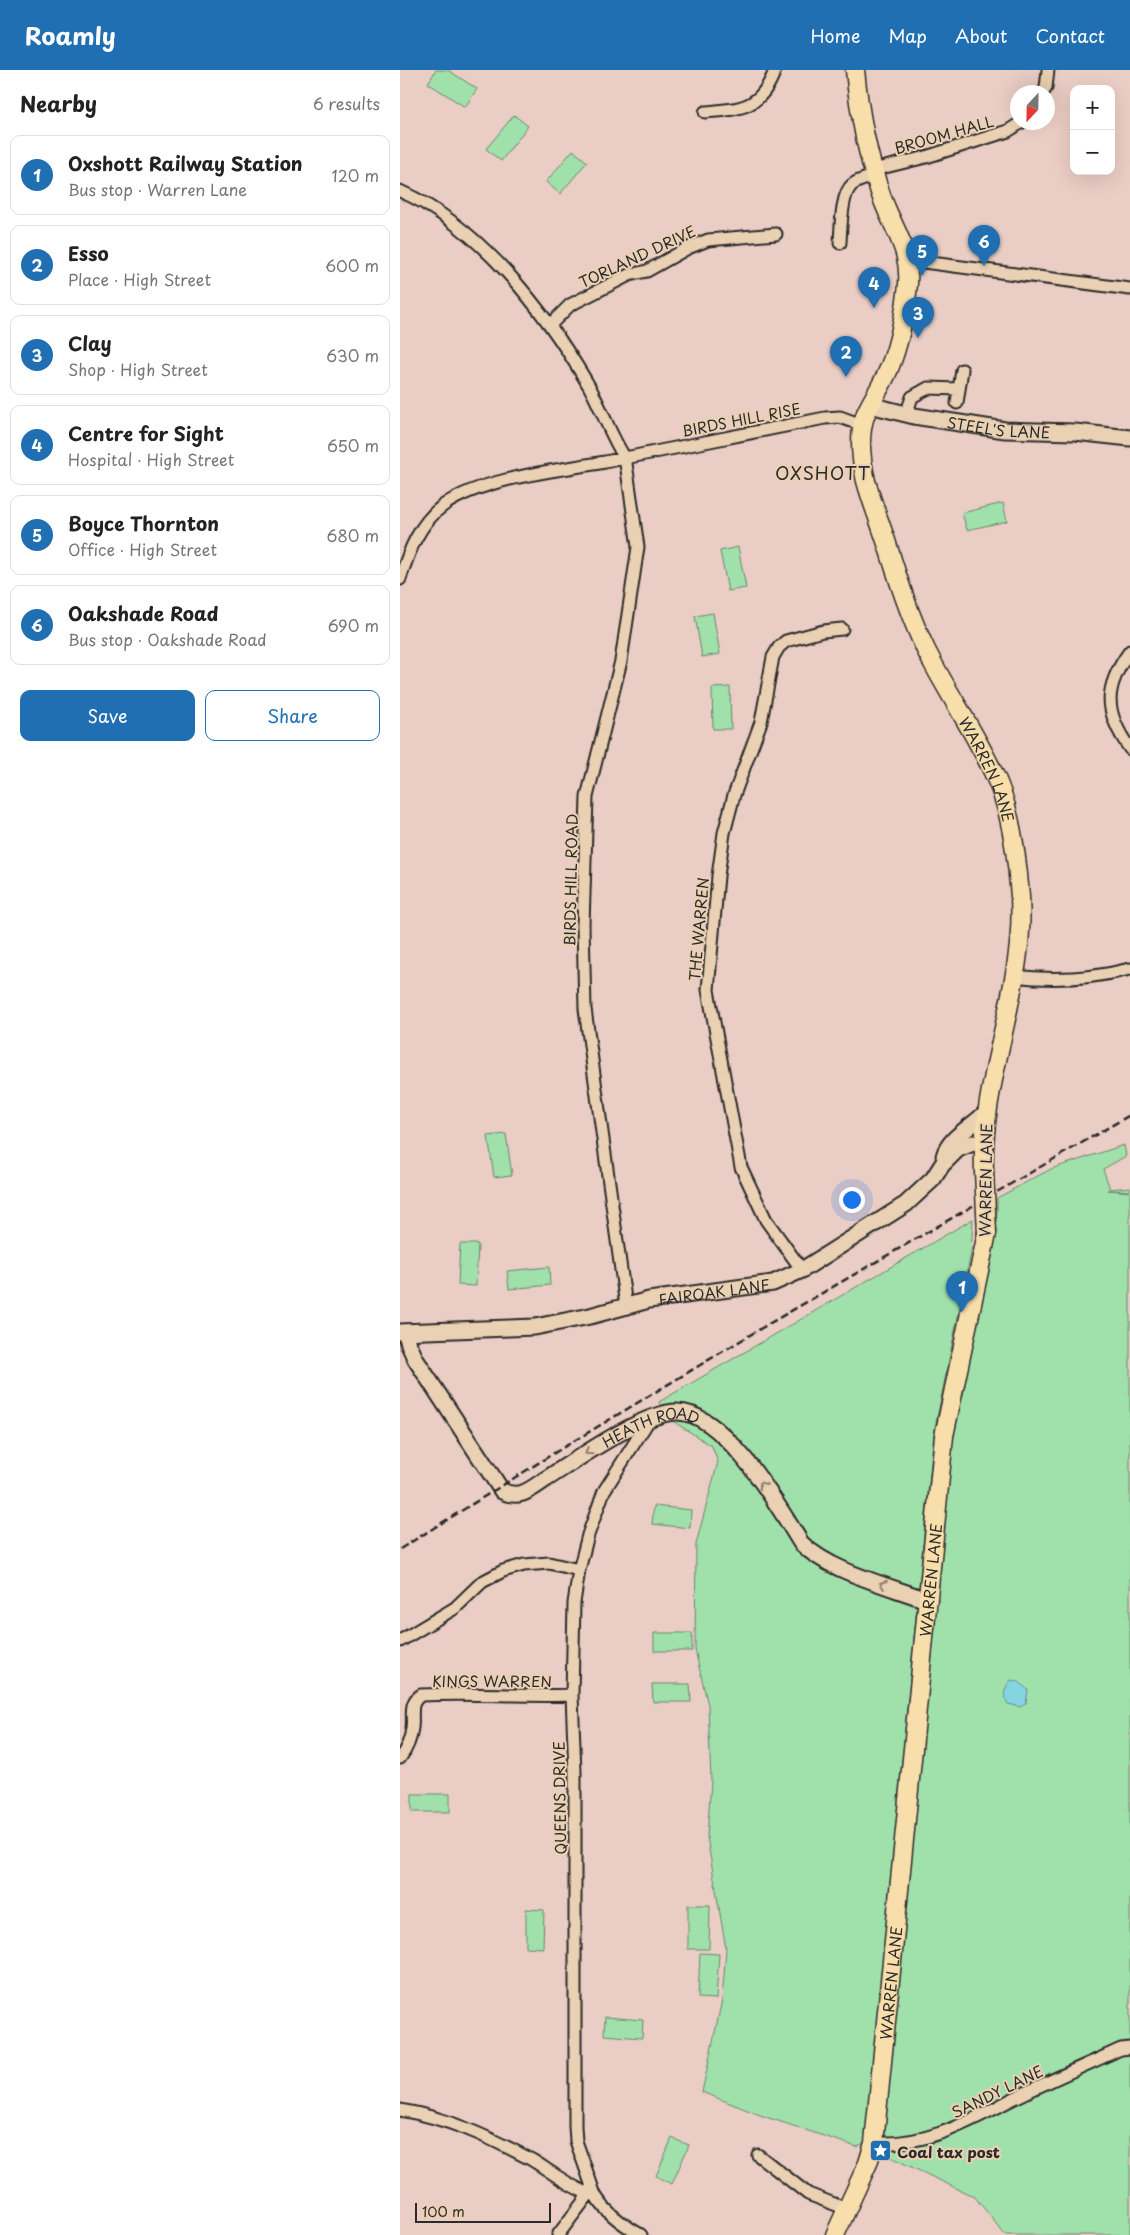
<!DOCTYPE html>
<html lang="en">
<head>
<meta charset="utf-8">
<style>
  :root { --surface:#fff; --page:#f6f6f6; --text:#222; --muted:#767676; --line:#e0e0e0; --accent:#1f6fb2 }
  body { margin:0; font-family:"Playpen Sans",sans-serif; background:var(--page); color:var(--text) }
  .controls { position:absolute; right:15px; top:15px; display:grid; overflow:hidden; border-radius:10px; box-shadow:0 5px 20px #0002 }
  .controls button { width:45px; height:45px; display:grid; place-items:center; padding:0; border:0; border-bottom:1px solid var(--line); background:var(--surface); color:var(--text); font:25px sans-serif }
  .compass { position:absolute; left:610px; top:15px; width:45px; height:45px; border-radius:50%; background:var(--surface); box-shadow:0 5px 20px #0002; rotate:202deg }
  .scale { position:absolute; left:15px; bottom:12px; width:136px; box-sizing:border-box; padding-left:5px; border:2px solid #2b2b2b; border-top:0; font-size:14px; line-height:18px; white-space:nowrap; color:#2b2b2b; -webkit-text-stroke:4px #ebd1b3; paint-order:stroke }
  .you { position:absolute; left:451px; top:1129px; width:18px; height:18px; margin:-12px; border:4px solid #fff; border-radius:50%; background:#1a73e8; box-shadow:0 0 0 8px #1a73e833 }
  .badge { display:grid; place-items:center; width:32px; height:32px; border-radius:50%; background:var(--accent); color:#fff; font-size:16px; font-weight:700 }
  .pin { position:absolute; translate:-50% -41px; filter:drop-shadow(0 1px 2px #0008) }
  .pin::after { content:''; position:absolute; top:26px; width:18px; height:15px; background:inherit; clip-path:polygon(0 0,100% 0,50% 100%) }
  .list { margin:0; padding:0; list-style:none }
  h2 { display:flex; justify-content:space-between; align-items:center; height:65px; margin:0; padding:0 20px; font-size:21px }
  h2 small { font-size:16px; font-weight:400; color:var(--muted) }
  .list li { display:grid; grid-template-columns:32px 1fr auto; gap:15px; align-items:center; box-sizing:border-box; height:80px; margin:0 10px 10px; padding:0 10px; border:1px solid var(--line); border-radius:10px }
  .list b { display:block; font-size:19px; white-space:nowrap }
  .list p { margin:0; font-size:16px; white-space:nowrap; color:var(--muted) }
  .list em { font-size:16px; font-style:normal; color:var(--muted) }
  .actions { display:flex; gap:10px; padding:15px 20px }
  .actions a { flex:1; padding:11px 0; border:1px solid var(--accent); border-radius:10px; text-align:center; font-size:18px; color:var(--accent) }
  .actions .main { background:var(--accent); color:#fff }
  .map { position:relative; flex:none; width:730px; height:2165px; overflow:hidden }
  header { display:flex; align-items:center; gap:30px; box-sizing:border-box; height:70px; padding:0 25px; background:var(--accent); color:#fff }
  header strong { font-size:24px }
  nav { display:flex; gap:28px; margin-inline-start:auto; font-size:18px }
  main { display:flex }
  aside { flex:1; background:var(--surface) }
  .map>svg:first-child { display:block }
  .green { fill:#a0e1ab; stroke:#66866b }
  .water { fill:#84d4e1; stroke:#609098 }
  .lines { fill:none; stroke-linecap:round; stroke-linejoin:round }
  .street-casing { stroke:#2b2b2b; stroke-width:15 }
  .secondary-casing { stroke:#2b2b2b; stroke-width:19 }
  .primary-casing { stroke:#2b2b2b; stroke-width:21 }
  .street { stroke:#ebd1b3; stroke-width:11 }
  .secondary { stroke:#ebd1b3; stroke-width:15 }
  .primary { stroke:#f8deab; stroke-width:18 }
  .rail { stroke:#2b2b2b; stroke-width:2.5; stroke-dasharray:8 4; stroke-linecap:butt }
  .primary-bridge-casing { stroke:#2b2b2b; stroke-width:21; stroke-linecap:butt }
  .primary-bridge { stroke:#f8deab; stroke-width:18 }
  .oneway { stroke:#8b7e6f }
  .labels { text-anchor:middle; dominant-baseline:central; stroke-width:4; stroke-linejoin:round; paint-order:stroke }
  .street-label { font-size:15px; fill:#2b2b2b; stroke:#ebd1b3 }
  .poi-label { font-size:15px; font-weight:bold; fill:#2b2b2b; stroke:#ebd1b3; text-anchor:start }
  .quarter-label { font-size:18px; letter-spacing:1px; fill:#2b2b2b; stroke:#ebd1b3 }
</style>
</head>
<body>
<header>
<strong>Roamly</strong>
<nav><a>Home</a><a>Map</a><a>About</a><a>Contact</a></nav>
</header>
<main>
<aside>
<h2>Nearby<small>6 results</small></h2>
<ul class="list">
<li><span class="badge">1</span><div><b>Oxshott Railway Station</b><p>Bus stop · Warren Lane</p></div><em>120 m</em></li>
<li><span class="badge">2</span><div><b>Esso</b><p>Place · High Street</p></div><em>600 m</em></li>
<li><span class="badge">3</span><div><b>Clay</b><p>Shop · High Street</p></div><em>630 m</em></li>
<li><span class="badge">4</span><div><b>Centre for Sight</b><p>Hospital · High Street</p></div><em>650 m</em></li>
<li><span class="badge">5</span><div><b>Boyce Thornton</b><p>Office · High Street</p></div><em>680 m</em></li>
<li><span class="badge">6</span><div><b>Oakshade Road</b><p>Bus stop · Oakshade Road</p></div><em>690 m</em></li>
</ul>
<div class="actions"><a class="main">Save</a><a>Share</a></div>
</aside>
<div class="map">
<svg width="730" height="2165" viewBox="0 0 730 2165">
  <rect width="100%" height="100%" fill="#eacdc5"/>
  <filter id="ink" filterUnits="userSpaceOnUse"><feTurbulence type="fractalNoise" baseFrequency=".02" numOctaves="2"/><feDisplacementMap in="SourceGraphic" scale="10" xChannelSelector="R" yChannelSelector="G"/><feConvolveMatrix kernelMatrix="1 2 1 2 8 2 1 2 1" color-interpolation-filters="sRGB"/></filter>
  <g filter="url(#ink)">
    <path class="green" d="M 36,0 L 48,0 L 77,19 L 65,37 L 28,13 Z
      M 114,45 L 128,56 L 101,91 L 86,79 Z
      M 173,80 L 187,92 L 160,124 L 146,112 Z
      M 603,433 L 607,451 L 567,460 L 562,443 Z
      M 338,477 L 346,518 L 328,521 L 320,481 Z
      M 313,543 L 320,584 L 302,587 L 295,546 Z
      M 330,617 L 331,659 L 313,659 L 312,618 Z
      M 106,1064 L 112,1105 L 94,1107 L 88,1066 Z
      M 724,1075 L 726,1086 L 703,1099 L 710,1119 L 730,1117 L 730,1121 L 708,1120 L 730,1122 L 730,2165 L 605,2165 L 575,2127 L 488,2086 L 484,2050 L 553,1368 L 597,1142 L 597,1128 L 651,1099 Z
      M 573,1149 L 571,1183 L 534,1362 L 465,2072 L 457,2077 L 360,2045 L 302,2022 L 322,1930 L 326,1879 L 307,1767 L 311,1711 L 308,1635 L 295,1580 L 296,1474 L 318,1392 L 312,1376 L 266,1347 L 259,1332 Z
      M 60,1174 L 78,1174 L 76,1216 L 58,1215 Z
      M 149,1197 L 150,1215 L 109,1219 L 107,1201 Z
      M 254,1436 L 291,1440 L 290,1458 L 252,1454 Z
      M 254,1563 L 292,1563 L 292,1581 L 254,1581 Z
      M 252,1614 L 290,1614 L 291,1632 L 253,1632 Z
      M 12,1724 L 50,1724 L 50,1742 L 12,1742 Z
      M 288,1835 L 310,1835 L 309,1879 L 288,1879 Z
      M 126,1839 L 144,1840 L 143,1878 L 126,1877 Z
      M 300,1883 L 319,1884 L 316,1929 L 298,1928 Z
      M 205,1947 L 243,1950 L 242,1968 L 204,1965 Z
      M 272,2068 L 289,2075 L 272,2114 L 256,2106 Z"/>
    <path class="water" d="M 611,1610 L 618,1611 L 628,1620 L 626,1633 L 621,1637 L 608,1634 C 602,1625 604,1618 611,1610 Z"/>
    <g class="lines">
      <defs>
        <path id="street" d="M 643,22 L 646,18 L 648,0
          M 305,42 C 341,39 361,39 375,0
          M 473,100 L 526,87 L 608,61 L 622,52
          M 0,121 C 80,156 146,242 189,316 C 202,339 210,365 225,388 L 227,400 L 238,477 L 221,591 L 187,727 L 183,855 L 185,939 L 226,1236
          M 440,173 C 441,158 441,124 452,115 C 458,110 467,108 475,106
          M 508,190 L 730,219
          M 150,255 L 170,235 L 229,205 L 247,201 L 288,178 L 308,170 L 376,164
          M 557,333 L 562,300
          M 506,345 L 512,327 L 528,318 L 559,319
          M 0,509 C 9,481 19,453 44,435 C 82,408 159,400 205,392 C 278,378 352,362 425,348 L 440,347 L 462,355
          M 730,581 C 703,618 704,642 730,679
          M 613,906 C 654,911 691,909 730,899
          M 402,1200 L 366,1150 L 341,1097 L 308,920 L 318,806 L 324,763 L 334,725 L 361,652 L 373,587 L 379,577 L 386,571 L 423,561 L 442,559
          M 0,1571 L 55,1538 L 82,1512 L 103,1501 L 124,1495 L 149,1493 L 179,1500
          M 0,1688 C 6,1680 11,1668 12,1658 C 14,1645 8,1633 21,1625 C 71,1622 121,1627 172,1625
          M 0,2040 C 48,2048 89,2067 132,2090 C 147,2099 180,2124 195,2125
          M 474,2073 C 534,2076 575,2047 627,2022 C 658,2007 690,1993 721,1979 L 730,1978
          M 358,2085 L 408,2124 L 447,2139
          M 158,2165 L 189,2124
          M 241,2165 C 223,2155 206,2143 195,2125 L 176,2071 L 175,2056 L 175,1703 L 172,1625 L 174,1533 L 179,1500 L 188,1465 L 204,1421 L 251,1347"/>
        <g id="secondary">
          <path id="s1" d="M 470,335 L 514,346 L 605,360 L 675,362 L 730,368"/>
          <path d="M 544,1086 C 550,1065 574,1057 587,1041"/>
          <path id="s2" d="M 0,1262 L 135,1257 L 190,1246 L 249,1230 L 373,1213 L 402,1200 L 506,1134 L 533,1109 L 542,1095 L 558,1079 L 573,1073 L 583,1074"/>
          <path id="s3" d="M 6,1262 L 9,1275 L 16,1290 L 102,1421 C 120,1430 131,1419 146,1409 C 176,1390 243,1342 277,1342 C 325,1342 378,1436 401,1473 C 430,1502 490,1516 529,1531"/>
        </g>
        <g id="primary">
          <path id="s4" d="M 455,0 C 459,41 466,80 479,119 C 491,159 514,178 507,223 C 504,247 499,274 490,296 C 484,313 473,327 466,343 C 458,364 461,390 466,411 C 472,433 481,455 488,477 C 499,512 510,547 526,580 C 548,624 579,668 598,713 C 611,744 616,781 619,815 C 630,909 580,1006 584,1101"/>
          <path id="s5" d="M 435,2165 L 468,2093 L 474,2073 L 544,1366 L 587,1163"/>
        </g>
      </defs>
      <use href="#street" class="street-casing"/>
      <use href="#secondary" class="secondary-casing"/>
      <use href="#primary" class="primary-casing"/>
      <use href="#street" class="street"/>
      <use href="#secondary" class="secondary"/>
      <use href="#primary" class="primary"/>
      <path class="rail" d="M 0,1479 L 164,1377 L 360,1259 L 730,1045"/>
      <defs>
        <path id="primary-bridge" d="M 584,1101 L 587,1163"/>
      </defs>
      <use href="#primary-bridge" class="primary-bridge-casing"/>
      <use href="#primary-bridge" class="primary-bridge"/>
    </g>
    <defs><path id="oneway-chevron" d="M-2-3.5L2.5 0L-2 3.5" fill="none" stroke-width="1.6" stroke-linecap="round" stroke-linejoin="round" transform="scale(1.25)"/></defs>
    <g class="oneway">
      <use href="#oneway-chevron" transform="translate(188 1382) rotate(147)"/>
      <use href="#oneway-chevron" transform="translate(362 1415) rotate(-124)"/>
      <use href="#oneway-chevron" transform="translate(483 1514) rotate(-160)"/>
    </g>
  </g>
  <defs>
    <symbol id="sight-square" viewBox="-11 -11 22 22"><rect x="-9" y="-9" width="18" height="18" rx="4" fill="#1f6fb2" stroke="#ebd1b3"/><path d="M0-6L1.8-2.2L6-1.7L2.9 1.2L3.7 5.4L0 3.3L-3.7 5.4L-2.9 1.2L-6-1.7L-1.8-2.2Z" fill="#fff"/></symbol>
  </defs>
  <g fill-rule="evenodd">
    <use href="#sight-square" x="468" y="2068" width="25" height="25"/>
  </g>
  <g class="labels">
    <g class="street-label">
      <text transform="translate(544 64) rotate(-16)">BROOM HALL</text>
      <text transform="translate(237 186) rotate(-25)">TORLAND DRIVE</text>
      <text transform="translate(341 349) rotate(-11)">BIRDS HILL RISE</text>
      <text stroke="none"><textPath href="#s1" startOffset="131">STEEL'S LANE</textPath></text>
      <text stroke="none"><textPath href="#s4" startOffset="742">WARREN LANE</textPath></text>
      <text transform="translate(170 810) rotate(-89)">BIRDS HILL ROAD</text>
      <text transform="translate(298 859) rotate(-85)">THE WARREN</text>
      <text transform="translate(585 1110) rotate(-89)">WARREN LANE</text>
      <text stroke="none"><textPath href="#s2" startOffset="318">FAIROAK LANE</textPath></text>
      <text stroke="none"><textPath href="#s3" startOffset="355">HEATH ROAD</textPath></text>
      <text stroke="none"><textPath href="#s5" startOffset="666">WARREN LANE</textPath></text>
      <text x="92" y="1610">KINGS WARREN</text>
      <text transform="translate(159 1728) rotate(-91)">QUEENS DRIVE</text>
      <text stroke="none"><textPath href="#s5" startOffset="261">WARREN LANE</textPath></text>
      <text transform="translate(597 2021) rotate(-26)">SANDY LANE</text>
    </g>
    <g class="poi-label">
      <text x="497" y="2081">Coal tax post</text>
    </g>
    <g class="quarter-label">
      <text x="423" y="402">OXSHOTT</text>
    </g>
  </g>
</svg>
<div class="controls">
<button>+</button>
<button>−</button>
</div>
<svg class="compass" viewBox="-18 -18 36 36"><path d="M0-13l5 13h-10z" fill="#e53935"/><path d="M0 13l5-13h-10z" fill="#767676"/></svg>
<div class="scale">100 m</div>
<div class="you"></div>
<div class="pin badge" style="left:562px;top:1242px">1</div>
<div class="pin badge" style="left:446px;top:307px">2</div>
<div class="pin badge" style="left:518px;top:268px">3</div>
<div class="pin badge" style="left:474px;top:238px">4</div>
<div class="pin badge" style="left:522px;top:206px">5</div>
<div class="pin badge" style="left:584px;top:196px">6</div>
</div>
</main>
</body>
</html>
